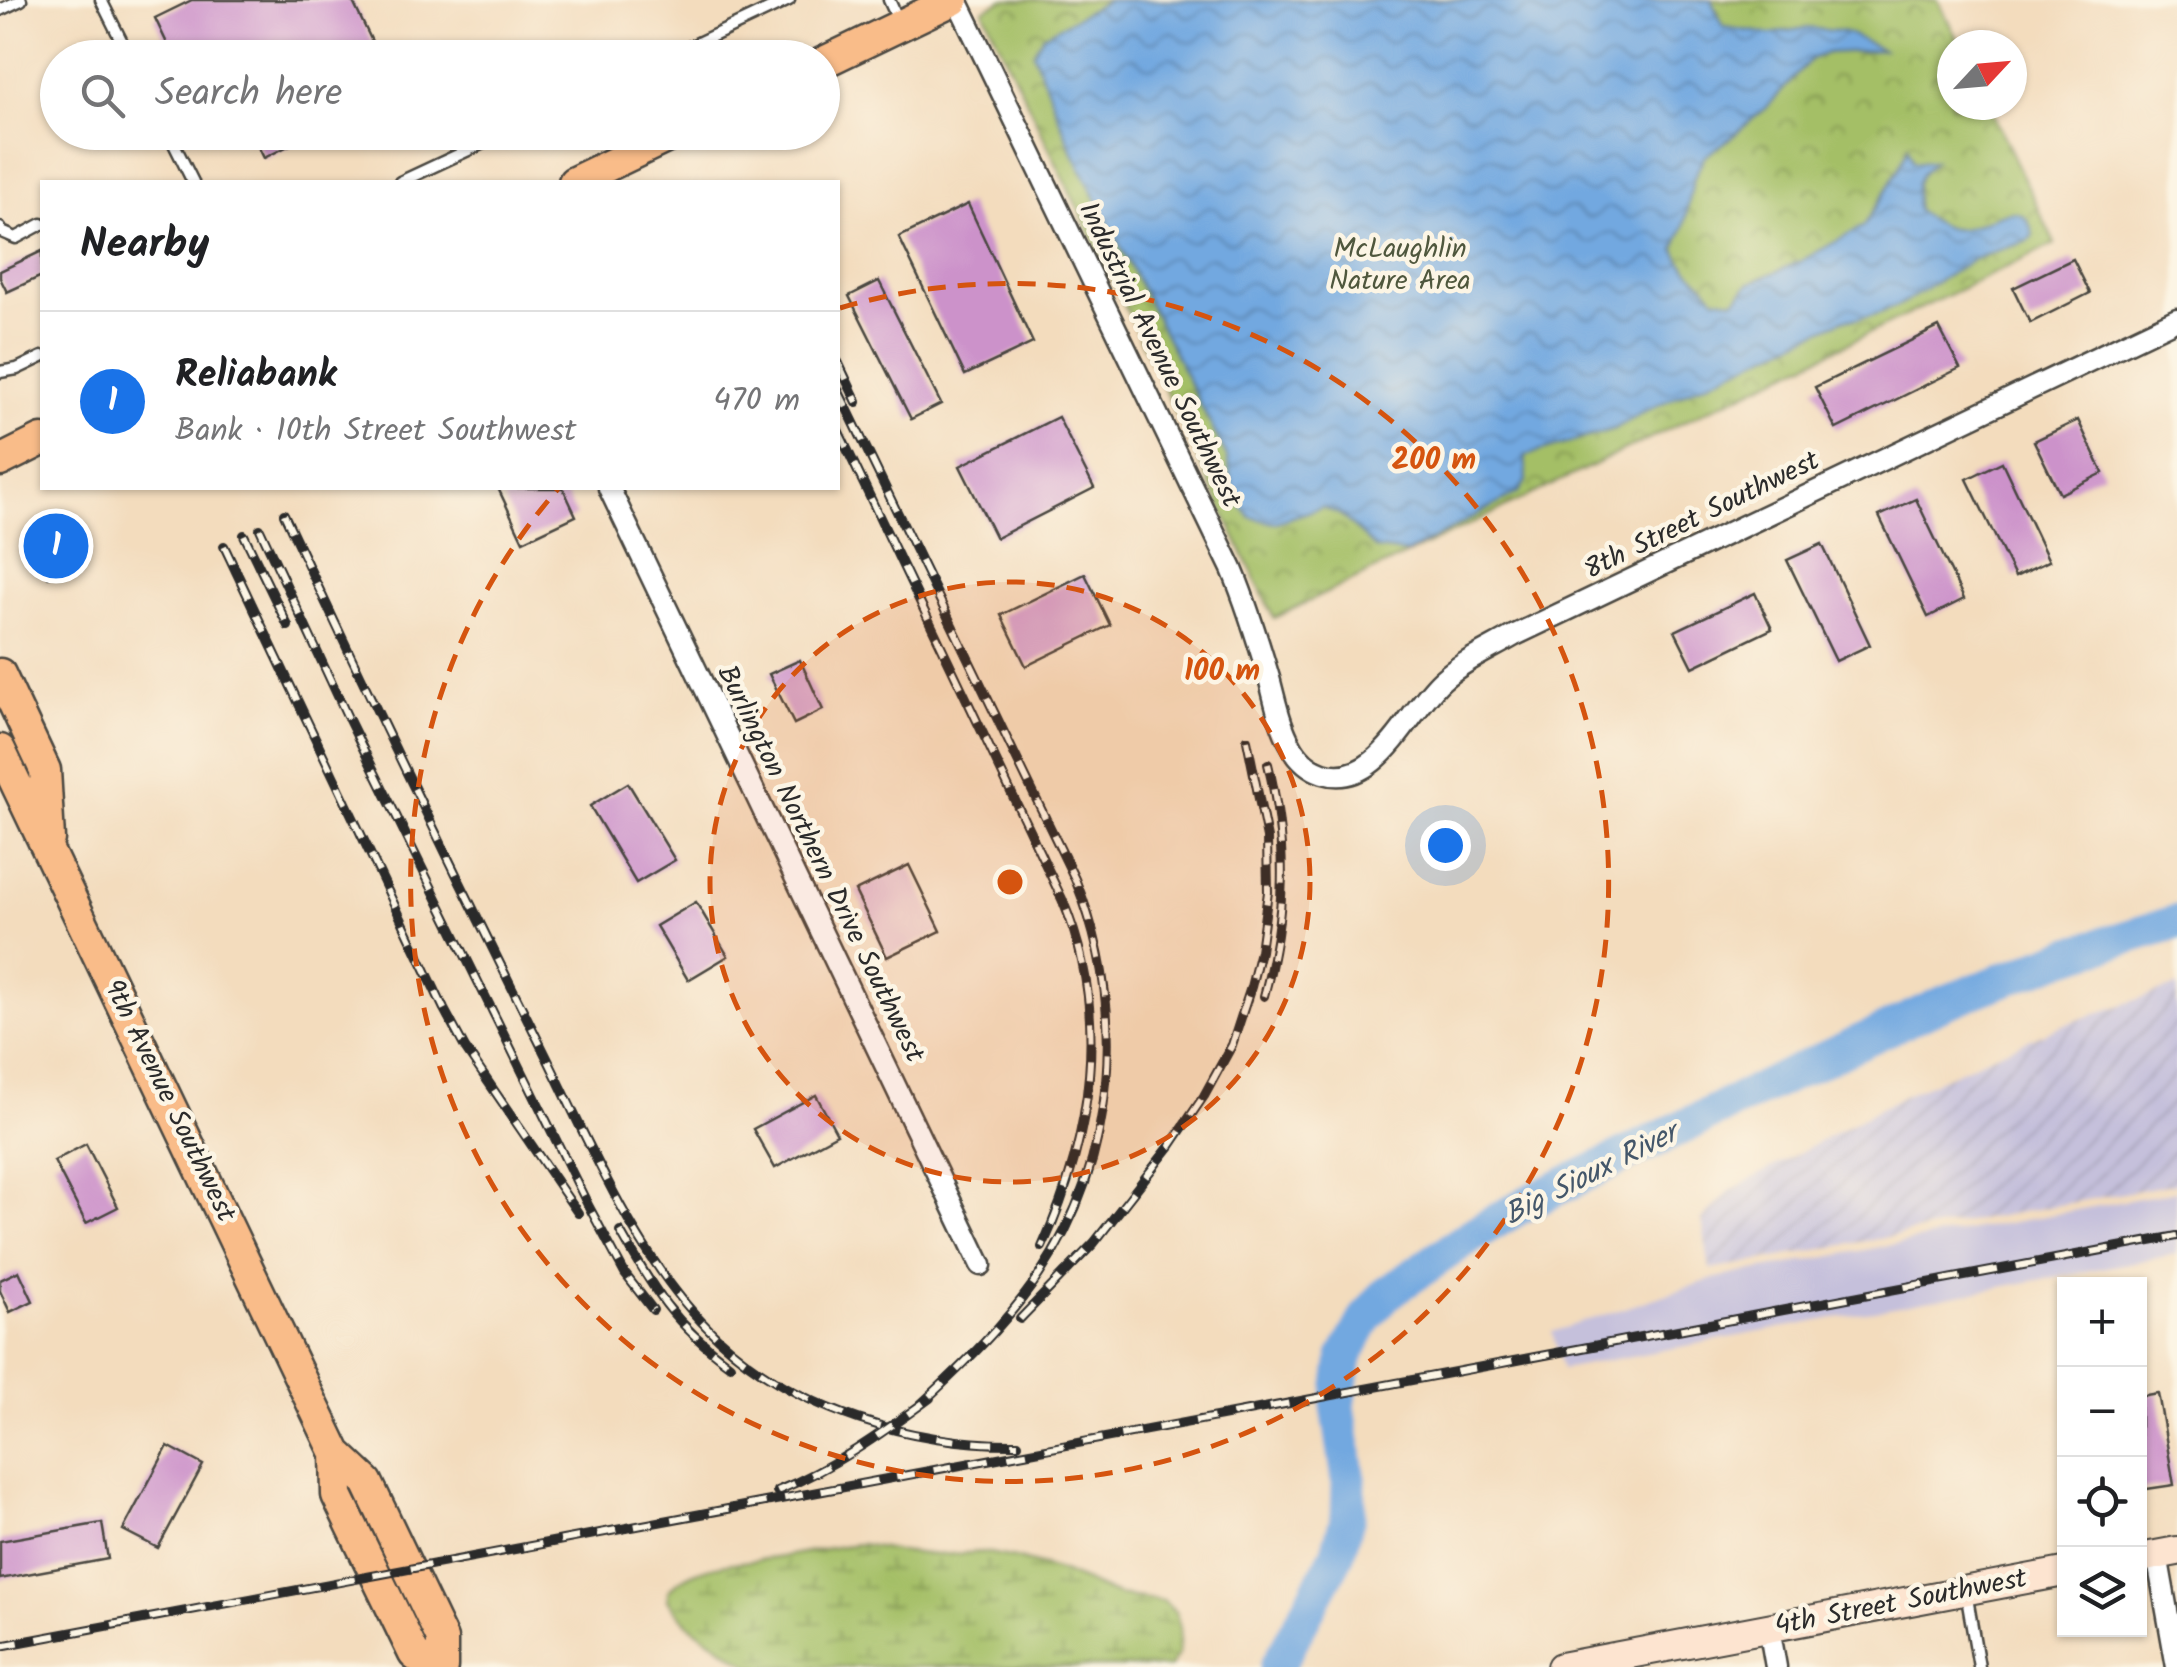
<!DOCTYPE html>
<html lang="en">
<head>
<meta charset="utf-8">
<style>
  :root { --surface:#fff; --page:#f2f2f2; --text:#202124; --muted:#757577; --line:#e0e0e0; --accent:#1a73e8 }
  body { margin:0; font-family:Kalam,sans-serif; background:var(--page); color:var(--text) }
  .controls { position:absolute; right:30px; bottom:30px; display:grid; overflow:hidden; border-radius:0px; box-shadow:0 2px 8px #0004 }
  .controls button { width:90px; height:90px; display:grid; place-items:center; padding:0; border:0; border-bottom:2px solid var(--line); background:var(--surface); color:var(--text); font:50px sans-serif }
  .compass { position:absolute; left:1937px; top:30px; width:90px; height:90px; border-radius:50%; background:var(--surface); box-shadow:0 2px 8px #0004; rotate:64deg }
  .you { position:absolute; left:1445px; top:845px; width:35px; height:35px; margin:-25px; border:8px solid #fff; border-radius:50%; background:#1a73e8; box-shadow:0 0 0 15px #1a73e833 }
  .badge { display:grid; place-items:center; width:65px; height:65px; border-radius:50%; background:var(--accent); color:#fff; font-size:32px; font-weight:700 }
  .pin { position:absolute; translate:-50% -50%; border:5px solid #fff; box-shadow:0 2px 10px #0006 }
  .list { margin:0; padding:0; list-style:none }
  h2 { display:flex; justify-content:space-between; align-items:center; height:130px; margin:0; padding:0 40px; font-size:42px }
  h2 small { font-size:32px; font-weight:400; color:var(--muted) }
  .list li { display:grid; grid-template-columns:65px 1fr auto; gap:30px; align-items:center; box-sizing:border-box; height:180px; padding:0 40px; border-top:2px solid var(--line) }
  .list b { display:block; font-size:38px; white-space:nowrap }
  .list p { margin:0; font-size:32px; white-space:nowrap; color:var(--muted) }
  .list em { font-size:32px; font-style:normal; color:var(--muted) }
  .icon { flex:none; width:55px; height:55px; fill:none; stroke:currentColor; stroke-width:2; stroke-linecap:round; stroke-linejoin:round }
  .map { position:relative; flex:none; width:2177px; height:1667px; overflow:hidden }
  .search { position:absolute; background:var(--surface); box-shadow:0 2px 8px #0004; left:40px; top:40px; width:800px; height:110px; display:flex; align-items:center; gap:25px; box-sizing:border-box; padding:0 35px; border-radius:55px; color:var(--muted); font-size:38px }
  .panel { position:absolute; background:var(--surface); box-shadow:0 2px 8px #0004; left:40px; top:180px; width:800px; height:310px; border-radius:0px }
  .map>svg:first-child { display:block }
  .industrial { fill:url(#industrial-furrows) }
  .railway { fill:#c5c0db }
  .wetland { fill:url(#wetland-marsh); stroke:#687548; stroke-width:2.5 }
  .park { fill:url(#park-crowns); stroke:#687548; stroke-width:2.5 }
  .water { fill:url(#water-waves); stroke:#4e6a86; stroke-width:2.5 }
  .lines { fill:none; stroke-linecap:round; stroke-linejoin:round }
  .river { stroke:#72a8e0; stroke-width:35 }
  .building { fill:#cc92ca }
  .lane-casing { stroke:#494641; stroke-width:15 }
  .street-casing { stroke:#494641; stroke-width:25 }
  .secondary-casing { stroke:#494641; stroke-width:32 }
  .primary-casing { stroke:#494641; stroke-width:35 }
  .lane { stroke:#fff; stroke-width:10 }
  .street { stroke:#fff; stroke-width:20 }
  .secondary { stroke:#fde4d0; stroke-width:28 }
  .primary { stroke:#f9bc89; stroke-width:30 }
  .rail-casing { stroke:#2b2b2b; stroke-width:10 }
  .rail { stroke:#fcf5e5; stroke-width:6; stroke-dasharray:19; stroke-linecap:butt }
  .ring { fill:none; stroke:#d5540f; stroke-width:5; stroke-dasharray:18 12 }
  .labels { text-anchor:middle; dominant-baseline:central; stroke-width:9; stroke-linejoin:round; paint-order:stroke }
  .park-label { font-size:28px; fill:#4f573d; stroke:#fcf5e5 }
  .street-label { font-size:28px; fill:#2b2b2b; stroke:#fcf5e5 }
  .water-label { font-size:30px; font-style:italic; fill:#44576a; stroke:#fcf5e5 }
  .centre { fill:#d5540f; stroke:#fcf5e5; stroke-width:5 }
  .ring-label { font-size:30px; text-anchor:middle; font-weight:bold; fill:#d5540f; stroke:#fcf5e5; stroke-width:9; stroke-linejoin:round; paint-order:stroke }
</style>
</head>
<body>
<div class="map">
<svg width="2177" height="1667" viewBox="0 0 2177 1667">
  <defs>
    <pattern id="industrial-furrows" width="10" height="10" patternUnits="userSpaceOnUse" patternTransform="scale(2.5)"><rect width="10" height="10" fill="#c5c0db"/><path d="M-1 1l2-2M0 10L10 0M9 11l2-2" fill="none" stroke="#a9a5bc"/></pattern>
    <pattern id="wetland-marsh" width="20" height="14" patternUnits="userSpaceOnUse" patternTransform="scale(2.5)"><rect width="20" height="14" fill="#a4bf66"/><path d="M1 5h8M5 5V1M11 12h8M15 12V8" fill="none" stroke="#869b54"/></pattern>
    <pattern id="park-crowns" width="20" height="18" patternUnits="userSpaceOnUse" patternTransform="scale(2.5)"><rect width="20" height="18" fill="#a4bf66"/><path d="M2 6a3 3 0 1 1 6 0M12 15a3 3 0 1 1 6 0" fill="none" stroke="#869b54"/></pattern>
    <pattern id="water-waves" width="16" height="10" patternUnits="userSpaceOnUse" patternTransform="scale(2.5)"><rect width="16" height="10" fill="#72a8e0"/><path d="M0 5q4-4 8 0t8 0" fill="none" stroke="#5e89b6"/></pattern>
  </defs>
  <rect width="100%" height="100%" fill="#fcf5e5"/>
  <filter id="ink" filterUnits="userSpaceOnUse"><feTurbulence type="fractalNoise" baseFrequency=".01" numOctaves="2"/><feDisplacementMap in="SourceGraphic" scale="20" xChannelSelector="R" yChannelSelector="G"/><feConvolveMatrix kernelMatrix="1 2 1 2 8 2 1 2 1" color-interpolation-filters="sRGB"/></filter>
  <filter id="wash" filterUnits="userSpaceOnUse"><feTurbulence type="fractalNoise" baseFrequency=".0048" numOctaves="4" result="noise"/><feDisplacementMap in="SourceGraphic" scale="40" xChannelSelector="R" yChannelSelector="G"/><feGaussianBlur stdDeviation="2.25" result="paint"/><feColorMatrix in="noise" values="0 0 0 0 0 0 0 0 0 0 0 0 0 0 0 0 0 1.4 0 .05"/><feComposite in="paint" operator="in"/></filter>
  <g filter="url(#wash)">
    <rect width="100%" height="100%" fill="#f3dcbd"/>
    <path class="industrial" d="M 2177,986 L 2177,1183 L 1710,1270 L 1702,1220 L 1729,1191 L 1899,1098 L 1978,1062 L 2063,1025 Z"/>
    <path class="railway" d="M 2177,1191 L 2177,1254 L 1562,1369 L 1552,1332 L 1716,1278 Z"/>
    <path class="wetland" d="M 861,1544 L 897,1551 L 937,1555 L 985,1552 L 1015,1558 L 1060,1571 L 1117,1595 L 1163,1601 L 1176,1613 L 1180,1628 L 1178,1654 L 1170,1667 L 752,1667 L 693,1628 L 676,1611 L 668,1599 L 668,1591 C 695,1561 744,1563 781,1557 C 808,1552 834,1546 861,1544 Z"/>
    <path class="park" d="M 1003,0 L 1938,0 L 1960,45 L 1952,45 L 1952,105 L 1989,105 L 2055,244 L 1274,618 L 983,10 Z"/>
    <path class="water" d="M 1109,0 L 1711,0 L 1724,27 L 1770,34 L 1806,28 L 1846,32 L 1882,50 L 1827,53 L 1811,59 L 1769,105 L 1732,137 L 1704,157 L 1693,180 L 1684,227 L 1675,249 L 1680,260 L 1716,298 L 1735,300 L 1750,283 L 1801,261 L 1864,226 L 1899,169 L 1908,147 L 1913,162 L 1934,161 C 1915,178 1914,185 1917,210 C 1927,218 1939,227 1953,229 C 1982,233 2022,186 2033,235 L 2028,241 C 2011,247 1991,251 1975,259 C 1932,281 1895,319 1845,319 L 1660,404 L 1614,429 L 1525,456 L 1527,480 L 1519,492 L 1407,553 L 1376,549 L 1341,515 L 1323,507 L 1274,523 L 1250,517 L 1235,498 L 1227,457 L 1074,155 L 1033,53 L 1043,35 Z"/>
    <g class="lines">
      <path class="river" d="M 1277,1667 L 1337,1555 L 1348,1516 L 1349,1480 L 1338,1406 L 1345,1357 L 1367,1316 L 1385,1295 L 1472,1235 L 1527,1203 L 1800,1070 L 1941,1004 L 2065,956 L 2177,922"/>
    </g>
    <g id="blocks">
      <path class="building" d="M 192,0 L 352,0 L 380,58 L 174,58 L 155,18 Z
        M 251,132 L 316,132 L 264,158 Z
        M 968,204 L 1033,343 L 965,375 L 899,237 Z
        M 42,251 L 42,276 L 7,292 L 0,278 L 0,271 Z
        M 2073,259 L 2090,293 L 2030,323 L 2013,288 Z
        M 879,281 L 941,404 L 911,419 L 849,296 Z
        M 1939,327 L 1960,368 L 1836,429 L 1815,387 Z
        M 1058,417 L 1094,488 L 996,538 L 960,466 Z
        M 2078,420 L 2103,473 L 2060,494 L 2034,441 Z
        M 2002,462 L 2049,561 L 2015,577 L 1967,479 Z
        M 498,488 L 563,488 L 576,516 L 523,541 Z
        M 1916,499 L 1964,599 L 1928,617 L 1879,516 Z
        M 71,516 L 83,543 L 63,554 L 68,568 L 48,577 L 34,549 L 40,530 Z
        M 1822,544 L 1870,645 L 1836,661 L 1787,560 Z
        M 1085,574 L 1110,625 L 1026,666 L 1001,615 Z
        M 1755,593 L 1772,629 L 1693,667 L 1675,631 Z
        M 800,660 L 823,710 L 794,724 L 769,674 Z
        M 628,783 L 675,860 L 636,883 L 590,806 Z
        M 909,865 L 941,931 L 887,957 L 855,891 Z
        M 696,902 L 728,956 L 688,980 L 656,926 Z
        M 816,1095 L 837,1134 L 775,1168 L 753,1129 Z
        M 86,1144 L 118,1207 L 86,1223 L 54,1161 Z
        M 19,1271 L 33,1301 L 10,1312 L 0,1291 L 0,1280 Z
        M 2158,1393 L 2174,1485 L 2140,1490 L 2140,1396 Z
        M 168,1446 L 203,1465 L 158,1548 L 123,1530 Z
        M 102,1523 L 108,1559 L 0,1579 L 0,1541 Z"/>
    </g>
  </g>
  <g filter="url(#ink)">
    <use href="#blocks" fill-opacity="0" stroke="#494641" stroke-width="2.5"/>
    <g class="lines">
      <defs>
        <path id="lane" d="M 101,0 L 130,58
          M 889,0 L 899,22
          M 0,10 L 21,0
          M 666,58 L 789,0
          M 168,132 L 193,182
          M 400,182 L 507,132
          M 0,228 L 2,232 L 16,238 L 42,224
          M 0,372 L 17,369 L 42,357
          M 1966,1592 L 1979,1667"/>
        <path id="street" d="M 957,0 L 1232,569 C 1247,605 1258,641 1269,678 C 1275,699 1279,724 1290,743 C 1297,757 1308,768 1323,773 C 1377,790 1408,711 1442,680 C 1462,662 1489,650 1513,636 L 2177,319
          M 609,488 L 981,1265
          M 2157,1555 L 2177,1667
          M 1769,1627 L 1776,1667"/>
        <path id="secondary" d="M 2140,1558 L 2177,1551
          M 1561,1667 L 2064,1572"/>
        <path id="primary" d="M 822,63 L 953,0
          M 574,182 L 678,132
          M 0,461 L 42,440
          M 0,674 L 45,770 L 49,839
          M 0,750 L 336,1453 L 367,1482 L 442,1639 L 442,1667
          M 336,1453 L 337,1495 L 414,1654 L 431,1667"/>
      </defs>
      <use href="#lane" class="lane-casing"/>
      <use href="#street" class="street-casing"/>
      <use href="#secondary" class="secondary-casing"/>
      <use href="#primary" class="primary-casing"/>
      <use href="#lane" class="lane"/>
      <use href="#street" class="street"/>
      <use href="#secondary" class="secondary"/>
      <use href="#primary" class="primary"/>
      <defs>
        <path id="rail" d="M 838,362 L 857,402
          M 838,390 L 1075,879 C 1128,1007 1117,1159 1039,1275 C 1006,1324 963,1365 920,1405
          M 838,430 L 1062,899 C 1111,1013 1092,1137 1042,1247
          M 284,514 C 367,692 452,868 540,1044 C 589,1141 638,1265 719,1339 C 799,1412 912,1445 1018,1444
          M 260,529 L 349,720 L 588,1205 L 625,1274 L 653,1310
          M 244,535 L 288,626
          M 224,546 L 444,1009 L 465,1048 L 578,1213
          M 1264,996 C 1286,915 1288,846 1268,764
          M 620,1231 C 654,1291 674,1324 730,1365
          M 1020,1319 L 1094,1243 L 1170,1146 L 1204,1096 L 1232,1045 L 1251,987 L 1260,951 L 1268,892 L 1267,838 L 1247,740
          M 777,1491 C 833,1468 881,1434 930,1398
          M 0,1646 L 2177,1236"/>
      </defs>
      <use href="#rail" class="rail-casing"/>
      <use href="#rail" class="rail"/>
    </g>
  </g>
  <circle cx="1010" cy="882" r="300" fill="#d5540f" fill-opacity=".12"/>
  <g class="ring">
    <circle cx="1010" cy="882" r="300"/>
    <path d="M840 308A599 599 0 1 1 558 489"/>
  </g>
  <g class="labels">
    <g class="park-label">
      <text x="1400" y="249">McLaughlin<tspan x="1400" dy="32">Nature Area</tspan></text>
    </g>
    <g class="street-label">
      <text transform="translate(1159 355) rotate(64)">Industrial Avenue Southwest</text>
      <text transform="translate(1702 516) rotate(-26)">8th Street Southwest</text>
      <text transform="translate(820 864) rotate(64)">Burlington Northern Drive Southwest</text>
      <text transform="translate(169 1101) rotate(64)">9th Avenue Southwest</text>
      <text transform="translate(1901 1603) rotate(-11)">4th Street Southwest</text>
    </g>
    <g class="water-label">
      <text transform="translate(1591 1175) rotate(-27)">Big Sioux River</text>
    </g>
  </g>
  <circle cx="1010" cy="882" r="15" class="centre"/>
  <g class="ring-label">
    <text x="1434" y="469">200 m</text>
    <text x="1222" y="680">100 m</text>
  </g>
</svg>
<div class="controls">
<button>+</button>
<button>−</button>
<button><svg class="icon" aria-label="locate" viewBox="0 0 24 24"><circle cx="12" cy="12" r="6"/><path d="M12 2v4M12 18v4M2 12h4M18 12h4"/></svg></button>
<button><svg class="icon" aria-label="layers" viewBox="0 0 24 24"><path d="M12 4l9 5-9 5-9-5zM3 14l9 5 9-5"/></svg></button>
</div>
<svg class="compass" viewBox="-18 -18 36 36"><path d="M0-13l5 13h-10z" fill="#e53935"/><path d="M0 13l5-13h-10z" fill="#757577"/></svg>
<div class="you"></div>
<div class="pin badge" style="left:56px;top:546px">1</div>
<div class="search"><svg class="icon" aria-label="search" viewBox="0 0 24 24"><circle cx="10" cy="10" r="6"/><path d="M15 15l6 6"/></svg>Search here</div>
<section class="panel">
<h2>Nearby<small></small></h2>
<ul class="list">
<li><span class="badge">1</span><div><b>Reliabank</b><p>Bank · 10th Street Southwest</p></div><em>470 m</em></li>
</ul>
</section>
</div>
</body>
</html>
